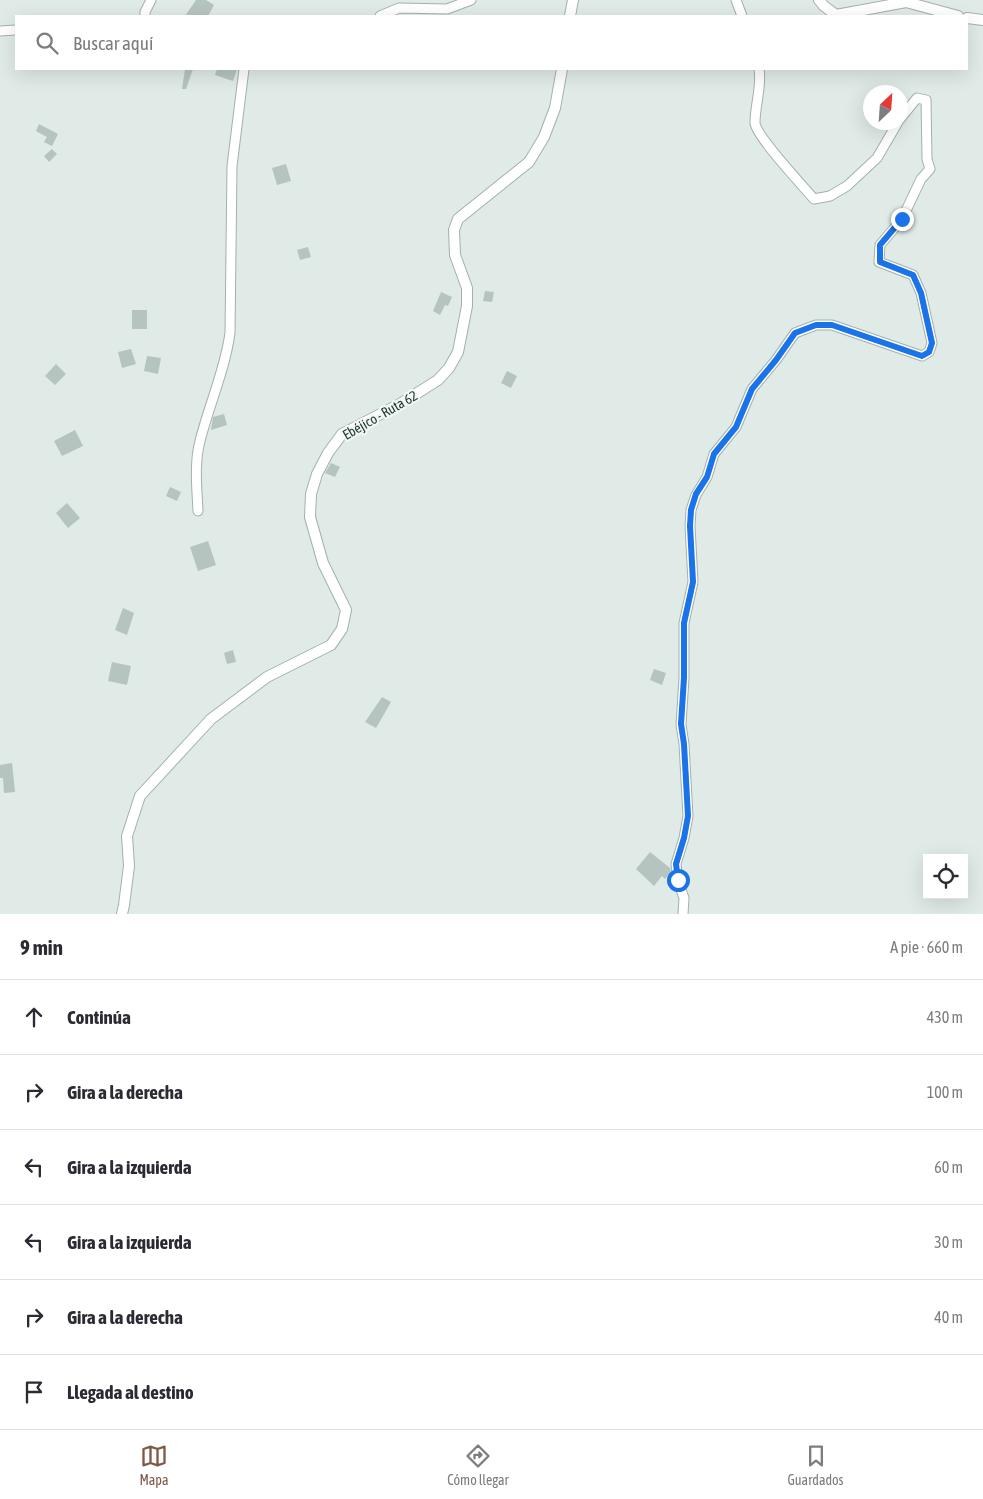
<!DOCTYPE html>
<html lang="es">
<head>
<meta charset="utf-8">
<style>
  :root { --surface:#fff; --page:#f7f7f7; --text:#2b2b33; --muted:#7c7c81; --line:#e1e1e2; --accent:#7f5848 }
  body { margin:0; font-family:"Asap Condensed",sans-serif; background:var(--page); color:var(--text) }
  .controls { position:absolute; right:15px; bottom:15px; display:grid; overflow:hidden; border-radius:0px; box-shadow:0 5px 20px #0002 }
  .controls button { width:45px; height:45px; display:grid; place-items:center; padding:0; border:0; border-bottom:1px solid var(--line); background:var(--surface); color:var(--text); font:25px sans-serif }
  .compass { position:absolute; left:863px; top:85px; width:45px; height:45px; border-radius:50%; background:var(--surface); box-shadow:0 5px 20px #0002; rotate:25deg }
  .stop { position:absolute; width:15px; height:15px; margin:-11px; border:4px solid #1a73e8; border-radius:50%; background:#fff }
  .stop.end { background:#1a73e8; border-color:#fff; box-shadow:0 1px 5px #0008 }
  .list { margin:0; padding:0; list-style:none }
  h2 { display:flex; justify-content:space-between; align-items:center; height:65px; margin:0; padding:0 20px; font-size:21px }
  h2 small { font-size:16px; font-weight:400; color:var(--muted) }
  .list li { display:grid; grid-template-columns:32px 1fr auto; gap:15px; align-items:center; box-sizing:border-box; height:75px; padding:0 20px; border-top:1px solid var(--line) }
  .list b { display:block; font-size:19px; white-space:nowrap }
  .list em { font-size:16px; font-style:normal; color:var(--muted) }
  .icon { flex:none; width:28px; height:28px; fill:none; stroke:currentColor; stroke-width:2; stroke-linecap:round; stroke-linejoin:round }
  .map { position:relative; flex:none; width:983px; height:914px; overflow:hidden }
  .search { position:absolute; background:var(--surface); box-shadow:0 5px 20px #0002; left:15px; right:15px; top:15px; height:55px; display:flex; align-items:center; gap:12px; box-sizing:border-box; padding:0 18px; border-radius:0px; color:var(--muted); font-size:19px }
  .sheet { height:515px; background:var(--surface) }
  nav { display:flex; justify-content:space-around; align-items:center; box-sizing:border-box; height:70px; border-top:1px solid var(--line); background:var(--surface); font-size:14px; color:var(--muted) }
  nav a { display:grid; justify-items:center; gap:2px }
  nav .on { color:var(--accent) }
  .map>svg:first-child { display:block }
  .building { fill:#b6c4bf }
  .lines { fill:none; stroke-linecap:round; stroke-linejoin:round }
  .minor-casing { stroke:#a3b1ad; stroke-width:11 }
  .tertiary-casing { stroke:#a3b1ad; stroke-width:12 }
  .minor { stroke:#fff; stroke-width:9 }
  .tertiary { stroke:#fff; stroke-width:10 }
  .route { stroke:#1a73e8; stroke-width:6 }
  .labels { text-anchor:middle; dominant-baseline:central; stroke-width:4.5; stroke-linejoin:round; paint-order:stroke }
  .street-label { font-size:14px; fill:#223834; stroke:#f0f7f4 }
</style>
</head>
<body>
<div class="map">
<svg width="983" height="914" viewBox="0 0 983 914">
  <rect width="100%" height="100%" fill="#e0eae6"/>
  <path class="building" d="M 196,0 L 206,0 L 214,5 L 208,16 L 185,16 Z
    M 185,69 L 193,69 L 186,89 L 182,89 Z
    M 217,69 L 237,69 L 233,81 L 215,75 Z
    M 39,124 L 58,134 L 52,146 L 44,142 L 47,137 L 36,131 Z
    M 52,149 L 57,154 L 49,162 L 44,156 Z
    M 286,164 L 291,181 L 277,185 L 272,168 Z
    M 308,247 L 311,257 L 300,260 L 297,250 Z
    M 485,291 L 494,292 L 492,302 L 483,301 Z
    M 441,292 L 452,297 L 448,306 L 445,305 L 440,315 L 433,311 Z
    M 132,310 L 147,310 L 147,329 L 132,329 Z
    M 131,349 L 136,364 L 122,368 L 118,352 Z
    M 147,356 L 161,358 L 158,374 L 144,371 Z
    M 56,364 L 66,374 L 55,385 L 45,376 Z
    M 507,371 L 517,376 L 511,388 L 501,383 Z
    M 224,414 L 227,425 L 211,430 L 213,417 Z
    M 75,430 L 83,446 L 62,456 L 54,441 Z
    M 331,463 L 340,467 L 335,477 L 325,473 Z
    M 170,487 L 181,492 L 177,501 L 166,496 Z
    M 67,503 L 80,518 L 68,528 L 56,513 Z
    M 208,541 L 216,565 L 198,571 L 190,547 Z
    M 123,608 L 134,613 L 127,635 L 115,630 Z
    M 233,650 L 236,662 L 227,664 L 224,653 Z
    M 112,662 L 131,666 L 127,685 L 108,681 Z
    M 654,669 L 666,673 L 662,685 L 650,680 Z
    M 382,697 L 391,702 L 376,728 L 365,722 Z
    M 12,763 L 15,792 L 4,793 L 3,778 L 0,778 L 0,765 Z
    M 650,852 L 670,868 L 671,872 L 665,879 L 662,876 L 654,886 L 636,869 Z"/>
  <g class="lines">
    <defs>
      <path id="minor" d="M 736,0 L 742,16
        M 145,16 L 145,12 L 151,0
        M 380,16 L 399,8 L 447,9 L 471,0
        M 0,31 L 16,30
        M 759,69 C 762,87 755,104 755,123 C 756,136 803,186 814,199 L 830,196 L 847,186 L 877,158 L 898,122
        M 198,511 C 197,489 194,463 200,441 C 209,405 225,370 230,333 L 232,166 L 244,69
        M 683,914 L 684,898 L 678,881 L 676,864 L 684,838 L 688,816 L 684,744 L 681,725 L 684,678 L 684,623 L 693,582 L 690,526 L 691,510 L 696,495 L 707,477 L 714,454 L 736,427 L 752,389 L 776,360 L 795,333 L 816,325 L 832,325 L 922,356 L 929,352 L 932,343 L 921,293 L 913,275 L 879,262 L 880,245 L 902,219 L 921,179 L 930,169 L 927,159 L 926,100 L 917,98 L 900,119"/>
      <path id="tertiary" d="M 819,0 L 824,6 L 836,15 L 906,2 L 958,16
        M 570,16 L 573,0
        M 967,18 L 983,20
        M 122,914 L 124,905 L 129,866 L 127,836 L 140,796 L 211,719 L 267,677 L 331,645 L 342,629 L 346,610 L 323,563 L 310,517 L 311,494 L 317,474 L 328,453 L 342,434 L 400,404 L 438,380 L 449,368 L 458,352 L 467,306 L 467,288 L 455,255 L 454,230 L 458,219 L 529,162 L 544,137 L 555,108 L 562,69"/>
    </defs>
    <use href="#minor" class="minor-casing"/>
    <use href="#tertiary" class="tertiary-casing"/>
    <use href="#minor" class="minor"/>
    <use href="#tertiary" class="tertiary"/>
  </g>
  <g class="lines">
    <path class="route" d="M 678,880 L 676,864 L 684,838 L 688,816 L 684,744 L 681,724 L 684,678 L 684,623 L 693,582 L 690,526 L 691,510 L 696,494 L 707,477 L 714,454 L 736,427 L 752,389 L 776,360 L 795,333 L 816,325 L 832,325 L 922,356 L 929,352 L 932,343 L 921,293 L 913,275 L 880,262 L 880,245 L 902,219"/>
  </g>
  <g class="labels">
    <g class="street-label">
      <text transform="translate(380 415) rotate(-30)">Ebéjico - Ruta 62</text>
    </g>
  </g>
</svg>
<div class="controls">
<button><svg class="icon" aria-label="locate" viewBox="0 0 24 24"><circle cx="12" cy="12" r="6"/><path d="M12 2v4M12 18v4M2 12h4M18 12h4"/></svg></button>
</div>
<svg class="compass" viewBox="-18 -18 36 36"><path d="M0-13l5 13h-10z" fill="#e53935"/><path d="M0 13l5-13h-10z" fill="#7c7c81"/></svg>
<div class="stop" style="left:678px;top:880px"></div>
<div class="stop end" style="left:902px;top:219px"></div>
<div class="search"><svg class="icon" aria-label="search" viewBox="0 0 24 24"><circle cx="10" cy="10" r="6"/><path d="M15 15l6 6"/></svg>Buscar aquí</div>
</div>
<section class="sheet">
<h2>9 min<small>A pie · 660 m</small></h2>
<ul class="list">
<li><svg class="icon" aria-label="ahead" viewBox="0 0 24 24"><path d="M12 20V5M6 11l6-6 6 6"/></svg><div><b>Continúa</b></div><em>430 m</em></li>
<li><svg class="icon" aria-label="right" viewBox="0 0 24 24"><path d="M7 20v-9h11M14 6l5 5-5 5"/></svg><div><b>Gira a la derecha</b></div><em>100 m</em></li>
<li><svg class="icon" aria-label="left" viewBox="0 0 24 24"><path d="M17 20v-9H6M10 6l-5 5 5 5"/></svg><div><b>Gira a la izquierda</b></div><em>60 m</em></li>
<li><svg class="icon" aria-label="left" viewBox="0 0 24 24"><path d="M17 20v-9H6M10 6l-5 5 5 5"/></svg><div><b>Gira a la izquierda</b></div><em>30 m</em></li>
<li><svg class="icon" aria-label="right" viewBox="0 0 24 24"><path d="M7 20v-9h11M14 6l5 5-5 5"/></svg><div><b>Gira a la derecha</b></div><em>40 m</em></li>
<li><svg class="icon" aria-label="arrive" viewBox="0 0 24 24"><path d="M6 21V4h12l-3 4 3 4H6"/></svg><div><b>Llegada al destino</b></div></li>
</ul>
</section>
<nav>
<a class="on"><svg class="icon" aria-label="map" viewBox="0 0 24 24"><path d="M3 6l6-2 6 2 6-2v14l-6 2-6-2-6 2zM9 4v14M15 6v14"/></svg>Mapa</a>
<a><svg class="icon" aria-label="directions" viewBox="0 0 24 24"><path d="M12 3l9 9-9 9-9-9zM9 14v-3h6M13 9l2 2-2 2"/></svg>Cómo llegar</a>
<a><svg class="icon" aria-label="saved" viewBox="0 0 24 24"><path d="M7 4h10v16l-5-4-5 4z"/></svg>Guardados</a>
</nav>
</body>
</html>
